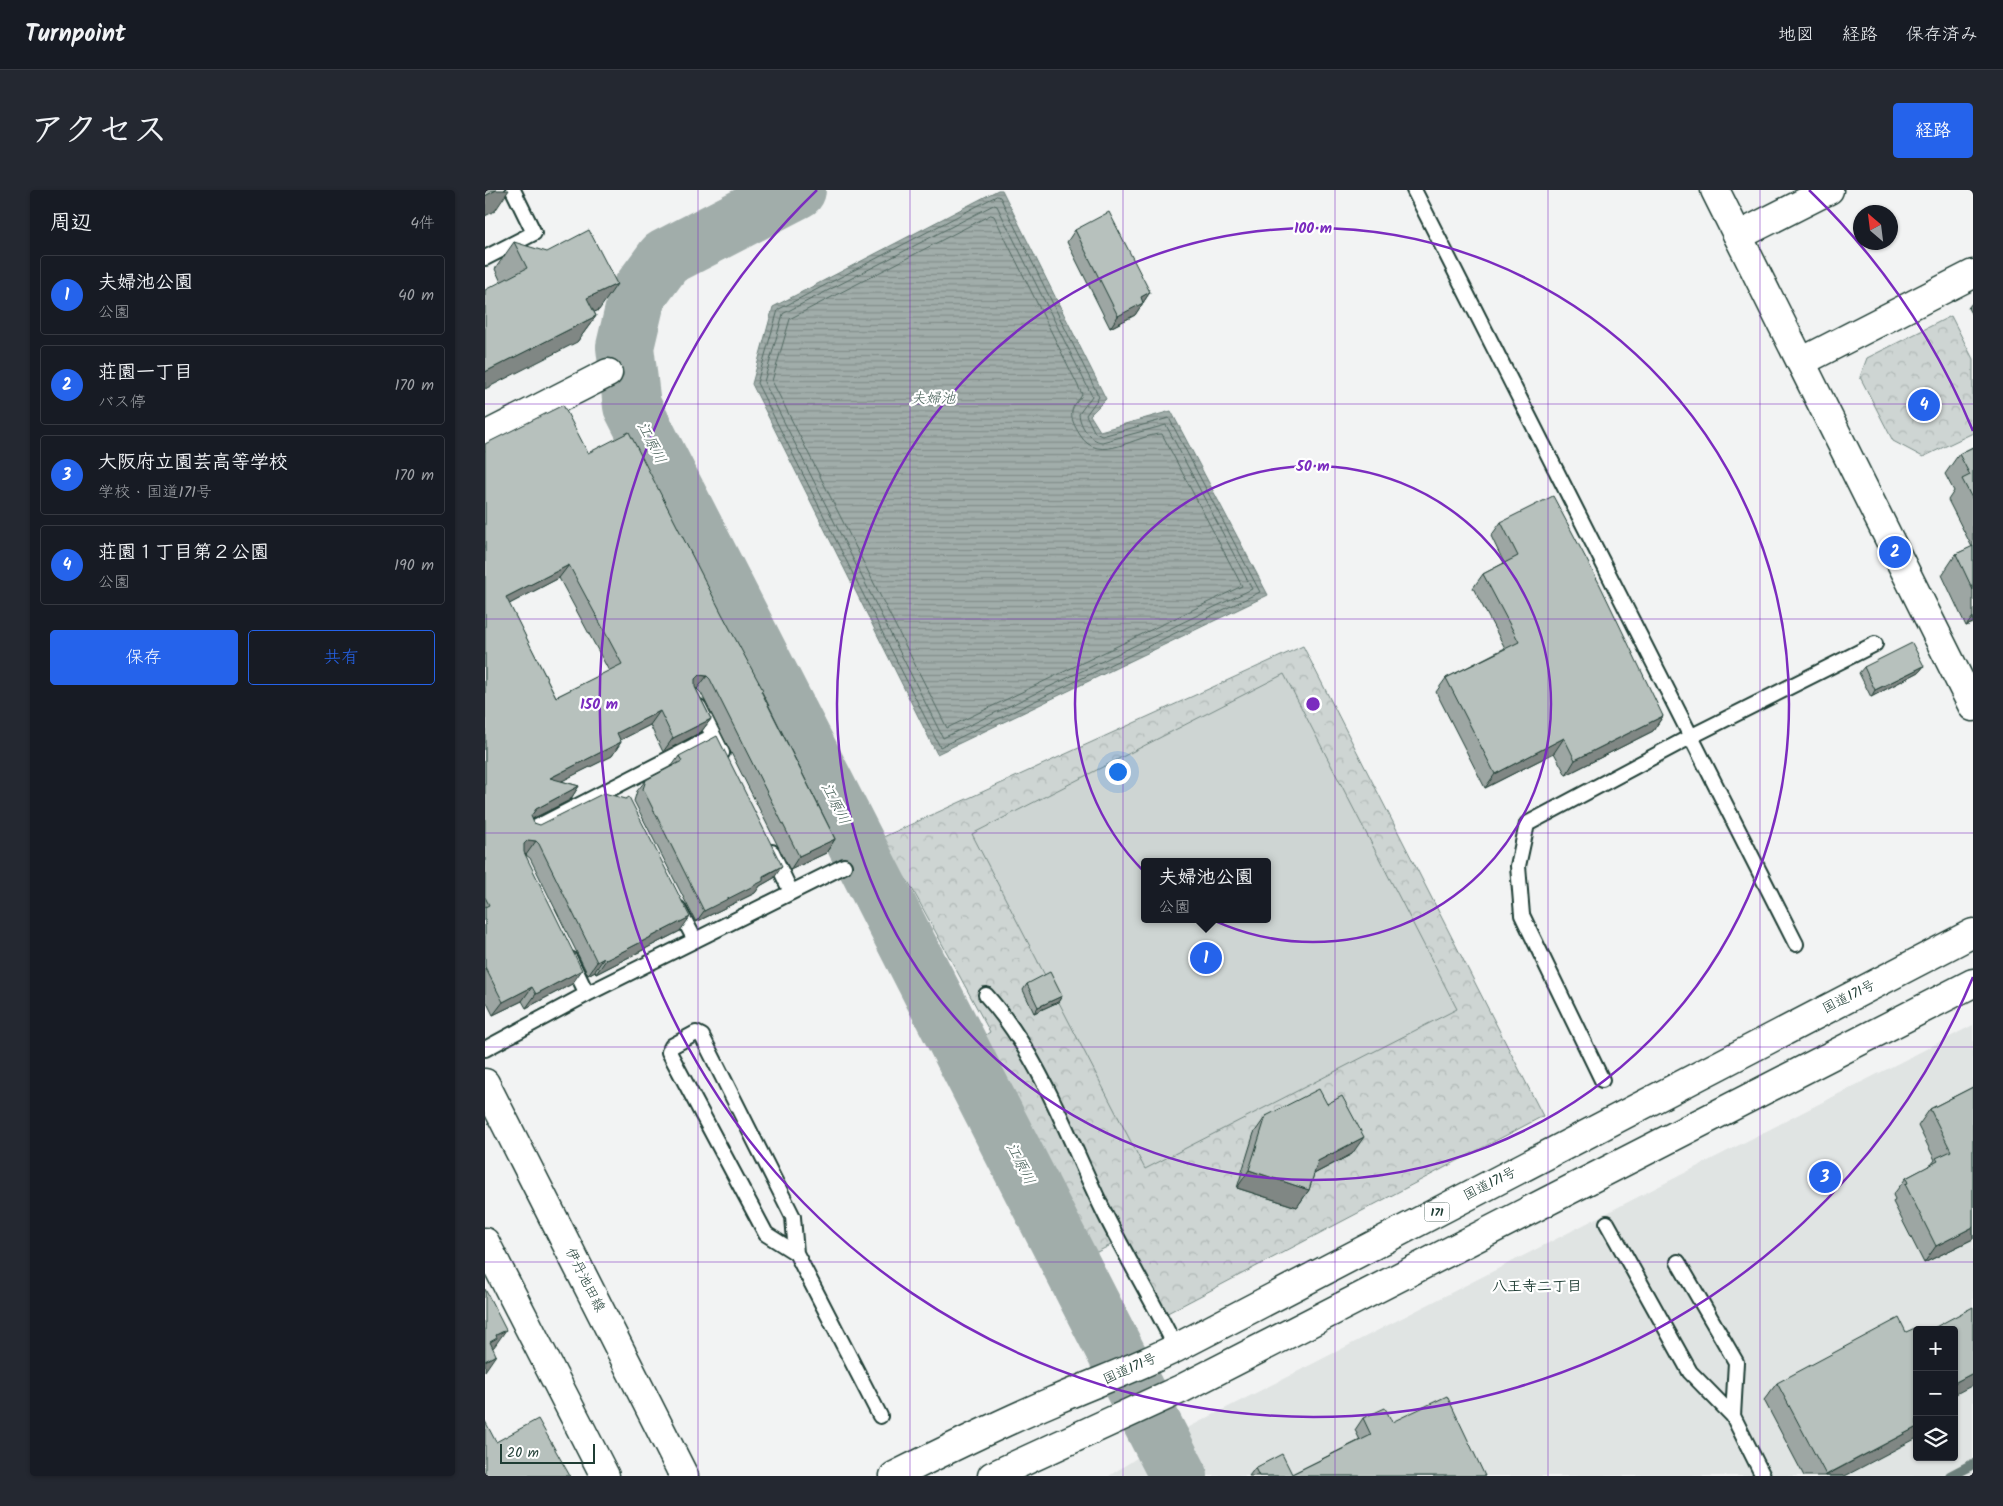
<!DOCTYPE html>
<html lang="ja">
<head>
<meta charset="utf-8">
<style>
  :root { --surface:#171b24; --page:#242831; --text:#f1f3f6; --muted:#9ea1a6; --line:#363941; --accent:#2563eb }
  body { margin:0; font-family:Kalam,"Klee One",sans-serif; background:var(--page); color:var(--text) }
  .controls { position:absolute; right:15px; bottom:15px; display:grid; overflow:hidden; border-radius:5px; box-shadow:0 1px 4px #0004 }
  .controls button { width:45px; height:45px; display:grid; place-items:center; padding:0; border:0; border-bottom:1px solid var(--line); background:var(--surface); color:var(--text); font:25px sans-serif }
  .compass { position:absolute; left:1368px; top:15px; width:45px; height:45px; border-radius:50%; background:var(--surface); box-shadow:0 1px 4px #0004; rotate:332deg }
  .scale { position:absolute; left:15px; bottom:12px; width:95px; box-sizing:border-box; padding-left:5px; border:2px solid #1f3d34; border-top:0; font-size:14px; line-height:18px; white-space:nowrap; color:#1f3d34; -webkit-text-stroke:4px #fff; paint-order:stroke }
  .you { position:absolute; left:632px; top:581px; width:18px; height:18px; margin:-12px; border:4px solid #fff; border-radius:50%; background:#1a73e8; box-shadow:0 0 0 8px #1a73e833 }
  .badge { display:grid; place-items:center; width:32px; height:32px; border-radius:50%; background:var(--accent); color:#fff; font-size:16px; font-weight:700 }
  .pin { position:absolute; translate:-50% -50%; border:2px solid #fff; box-shadow:0 1px 5px #0006 }
  .popup { position:absolute; left:656px; top:668px; width:130px; height:65px; box-sizing:border-box; display:grid; place-content:center; border-radius:5px; background:var(--surface); filter:drop-shadow(0 1px 4px #0005); font-size:16px; white-space:nowrap; color:var(--muted) }
  .popup b { font-size:19px; color:var(--text) }
  .popup::after { content:''; position:absolute; left:50%; top:100%; margin-left:-10px; border:10px solid transparent; border-top-color:var(--surface) }
  .list { margin:0; padding:0; list-style:none }
  h2 { display:flex; justify-content:space-between; align-items:center; height:65px; margin:0; padding:0 20px; font-size:21px }
  h2 small { font-size:16px; font-weight:400; color:var(--muted) }
  .list li { display:grid; grid-template-columns:32px 1fr auto; gap:15px; align-items:center; box-sizing:border-box; height:80px; margin:0 10px 10px; padding:0 10px; border:1px solid var(--line); border-radius:5px }
  .list b { display:block; font-size:19px; white-space:nowrap }
  .list p { margin:0; font-size:16px; white-space:nowrap; color:var(--muted) }
  .list em { font-size:16px; font-style:normal; color:var(--muted) }
  .actions { display:flex; gap:10px; padding:15px 20px }
  .actions a { flex:1; padding:11px 0; border:1px solid var(--accent); border-radius:5px; text-align:center; font-size:18px; color:var(--accent) }
  .actions .main { background:var(--accent); color:#fff }
  .icon { flex:none; width:28px; height:28px; fill:none; stroke:currentColor; stroke-width:2; stroke-linecap:round; stroke-linejoin:round }
  .map { position:relative; flex:none; width:1488px; height:1286px; overflow:hidden; border-radius:5px }
  header { display:flex; align-items:center; gap:30px; box-sizing:border-box; height:70px; padding:0 25px; background:var(--surface); border-bottom:1px solid var(--line) }
  header strong { font-size:24px }
  nav { display:flex; gap:28px; margin-inline-start:auto; font-size:18px }
  .intro { display:flex; align-items:center; justify-content:space-between; box-sizing:border-box; height:120px; padding:0 30px }
  h1 { margin:0; font-size:35px }
  .button { padding:12px 22px; border-radius:5px; background:var(--accent); color:#fff; font-size:18px; font-weight:700 }
  main { display:flex; gap:30px; padding:0 30px }
  aside { flex:1; background:var(--surface); border-radius:5px; box-shadow:0 1px 4px #0004 }
  .map>svg:first-child { display:block }
  .built { fill:#e0e4e3; fill-rule:evenodd }
  .forest { fill:url(#forest-crowns); stroke:#768984; fill-rule:evenodd }
  .pitch { fill:#ced5d3; stroke:#768984; fill-rule:evenodd }
  .water { fill:url(#water-rules); stroke:#6d807b }
  .lines { fill:none; stroke-linecap:round; stroke-linejoin:round }
  .shore { stroke:#536a63; stroke-width:1 }
  .stream { stroke:#6d807b; stroke-width:10 }
  .river { stroke:#a1adaa; stroke-width:58 }
  .lane-casing { stroke:#1f3d34; stroke-width:18 }
  .street-casing { stroke:#1f3d34; stroke-width:31 }
  .secondary-casing { stroke:#1f3d34; stroke-width:31 }
  .highway-casing { stroke:#1f3d34; stroke-width:31 }
  .lane { stroke:#fff; stroke-width:14 }
  .street { stroke:#fff; stroke-width:28 }
  .secondary { stroke:#fff; stroke-width:28 }
  .highway { stroke:#fff; stroke-width:28 }
  .wall { fill:#9da6a3; stroke:#1f3d34; fill-rule:evenodd }
  .shaded-wall { fill:#808784; stroke:#1f3d34 }
  .building { fill:#b7c1bd; stroke:#1f3d34; fill-rule:evenodd }
  .grid { fill:none; stroke:#7b2cbf; stroke-width:1; stroke-opacity:0.55 }
  .ring { fill:none; stroke:#7b2cbf; stroke-width:2.5 }
  .labels { text-anchor:middle; dominant-baseline:central; stroke-width:4.5; stroke-linejoin:round; paint-order:stroke }
  .shield { fill:#fff; stroke:#627771; stroke-width:1 }
  .shield-label { font-size:12px; font-weight:bold; fill:#1f3d34 }
  .street-label { font-size:14px; fill:#1f3d34; stroke:#fff }
  .water-label { font-size:15px; font-style:italic; fill:#465f57; stroke:#fff }
  .neighbourhood-label { font-size:15px; font-weight:bold; fill:#1f3d34; stroke:#fff }
  .centre { fill:#7b2cbf; stroke:#fff; stroke-width:2.5 }
  .ring-label { font-size:15px; text-anchor:middle; font-weight:bold; fill:#7b2cbf; stroke:#fff; stroke-width:4.5; stroke-linejoin:round; paint-order:stroke }
</style>
</head>
<body>
<header>
<strong>Turnpoint</strong>
<nav><a>地図</a><a>経路</a><a>保存済み</a></nav>
</header>
<div class="intro"><h1>アクセス</h1><a class="button">経路</a></div>
<main>
<aside>
<h2>周辺<small>4件</small></h2>
<ul class="list">
<li><span class="badge">1</span><div><b>夫婦池公園</b><p>公園</p></div><em>40 m</em></li>
<li><span class="badge">2</span><div><b>荘園一丁目</b><p>バス停</p></div><em>170 m</em></li>
<li><span class="badge">3</span><div><b>大阪府立園芸高等学校</b><p>学校 · 国道171号</p></div><em>170 m</em></li>
<li><span class="badge">4</span><div><b>荘園１丁目第２公園</b><p>公園</p></div><em>190 m</em></li>
</ul>
<div class="actions"><a class="main">保存</a><a>共有</a></div>
</aside>
<div class="map">
<svg width="1488" height="1286" viewBox="0 0 1488 1286">
  <defs>
    <pattern id="forest-crowns" width="20" height="18" patternUnits="userSpaceOnUse" patternTransform="scale(1.25)"><rect width="20" height="18" fill="#ced5d3"/><path d="M2 6a3 3 0 1 1 6 0M12 15a3 3 0 1 1 6 0" fill="none" stroke="#b0b8b6"/></pattern>
    <pattern id="water-rules" width="6" height="5" patternUnits="userSpaceOnUse" patternTransform="scale(1.25)"><rect width="6" height="5" fill="#a1adaa"/><path d="M0 2.5h6" fill="none" stroke="#838e8b"/></pattern>
  </defs>
  <rect width="100%" height="100%" fill="#f2f3f3"/>
  <filter id="ink" filterUnits="userSpaceOnUse"><feTurbulence type="fractalNoise" baseFrequency=".02" numOctaves="2"/><feDisplacementMap in="SourceGraphic" scale="10" xChannelSelector="R" yChannelSelector="G"/><feConvolveMatrix kernelMatrix="1 2 1 2 8 2 1 2 1" color-interpolation-filters="sRGB"/></filter>
  <g filter="url(#ink)">
    <path class="built" d="M 1488,835 L 1488,1286 L 624,1286 L 681,1249 ZM 1432,1140 L 1469,1140 L 1469,1267 L 1432,1267 Z"/>
    <path class="forest" d="M 1466,126 L 1488,169 L 1488,243 L 1438,267 L 1408,251 L 1375,187 L 1382,168 Z
      M 818,456 L 1058,926 L 671,1129 L 630,1053 L 608,1064 L 496,848 L 505,842 L 424,693 L 402,664 L 394,649 ZM 660,672 L 782,672 L 782,729 L 660,729 Z"/>
    <path class="pitch" d="M 799,484 L 972,819 L 660,979 L 487,644 ZM 660,672 L 782,672 L 782,729 L 660,729 Z"/>
    <path class="water" d="M 513,0 L 517,0 L 621,209 L 605,225 L 615,241 L 686,221 L 783,405 L 452,564 L 267,194 L 288,117 Z"/>
    <g class="lines">
      <path class="shore" d="M 512,6 L 515,7 L 614,207 L 601,225 L 610,243 L 617,246 L 684,228 L 775,402 L 455,557 L 272,193 L 293,120 Z
        M 509,15 L 512,16 L 607,206 L 594,224 C 595,236 605,251 617,252 L 681,235 L 767,399 L 458,548 L 279,192 L 298,124 Z
        M 506,25 L 509,26 L 597,204 C 596,208 593,210 591,213 C 582,224 589,235 595,245 C 614,276 651,244 677,244 L 757,396 L 462,538 L 287,191 L 305,129 Z"/>
      <path class="stream" d="M 1465,1286 L 1488,1274"/>
      <path class="river" d="M 312,0 L 180,68 L 152,106 L 140,157 L 147,216 L 694,1286"/>
      <defs>
        <path id="lane" d="M 929,0 L 1311,754
          M 0,68 L 49,43 L 28,0
          M 214,517 L 237,563
          M 46,640 L 228,546
          M 287,662 L 306,702
          M 193,718 L 210,750
          M 85,769 L 102,804
          M 501,805 C 555,865 583,948 618,1020 C 641,1067 668,1111 691,1158
          M 0,859 L 102,804 L 359,676
          M 1117,890 L 1037,725 L 1033,676 L 1042,634 L 1207,546 L 1390,454
          M 1122,1033 L 1205,1182 L 1248,1226 L 1278,1286
          M 311,1063 L 281,1044 L 184,862 L 187,856 L 211,843 L 217,846 L 308,1027 L 311,1063 L 395,1226
          M 1193,1072 L 1251,1172 L 1248,1226"/>
        <path id="street" d="M 1253,46 L 1344,0
          M 1316,172 L 1488,84
          M 0,246 L 123,183"/>
        <path id="secondary" d="M 1230,0 L 1488,517
          M 0,893 L 199,1286
          M 0,1052 L 120,1286"/>
        <path id="highway" d="M 409,1286 C 461,1260 514,1234 568,1211 C 609,1193 651,1178 691,1158 L 1488,743
          M 507,1286 L 696,1199 L 1488,793"/>
      </defs>
      <use href="#lane" class="lane-casing"/>
      <use href="#street" class="street-casing"/>
      <use href="#secondary" class="secondary-casing"/>
      <use href="#highway" class="highway-casing"/>
      <use href="#lane" class="lane"/>
      <use href="#street" class="street"/>
      <use href="#secondary" class="secondary"/>
      <use href="#highway" class="highway"/>
    </g>
    <path class="wall" d="M 590,40 L 665,102 L 650,125 L 625,138 L 582,52 Z
      M 29,52 L 114,120 L 109,122 L 111,126 L 92,152 L 16,92 L 10,79 Z
      M 1488,112 L 1488,127 L 1483,118 Z
      M 0,254 L 103,263 L 277,502 L 350,649 L 341,663 L 305,680 L 216,503 L 212,499 L 211,499 L 226,529 L 216,542 L 178,562 L 165,535 L 135,550 L 136,552 L 127,566 L 76,591 L 94,596 L 85,610 L 47,629 L 49,633 L 195,741 L 111,784 L 110,781 L 103,785 L 45,668 L 41,665 L 40,664 L 87,794 L 41,818 L 37,811 L 8,825 L 0,809 ZM 74,388 L 124,481 L 71,507 L 24,414 Z
      M 1488,257 L 1488,433 L 1481,436 L 1457,385 L 1471,364 L 1487,357 L 1463,310 L 1469,301 L 1460,284 L 1474,264 Z
      M 1016,332 L 1178,526 L 1168,541 L 1081,585 L 1069,563 L 1000,598 L 951,502 L 961,488 L 1020,458 L 988,398 L 998,384 L 1019,373 L 1006,346 Z
      M 1439,476 L 1434,482 L 1386,507 L 1374,483 L 1379,477 Z
      M 194,566 L 289,688 L 275,696 L 270,703 L 211,732 L 149,611 L 152,601 L 161,590 L 187,576 Z
      M 542,794 L 577,806 L 573,812 L 549,823 L 538,800 Z
      M 1488,897 L 1488,1049 L 1439,1073 L 1408,1012 L 1410,1009 L 1408,1005 L 1421,988 L 1446,975 L 1450,970 L 1433,936 L 1445,919 Z
      M 842,914 L 867,964 L 829,984 L 824,1000 L 812,1017 L 752,998 L 769,943 L 781,926 Z
      M 1292,1193 L 1360,1286 L 1319,1286 L 1279,1210 Z
      M 878,1228 L 907,1232 L 1000,1286 L 764,1286 L 770,1278 L 807,1284 L 875,1250 L 870,1240 Z"/>
    <path class="shaded-wall" d="M 11,0 L 24,0 L 10,21 L 0,26 L 0,6 Z
      M 132,94 L 114,120 L 83,134 L 102,108 Z
      M 665,102 L 650,125 L 625,138 L 633,126 L 656,107 Z
      M 111,126 L 92,152 L 0,199 L 0,182 Z
      M 84,375 L 74,388 L 11,421 L 21,407 Z
      M 1488,427 L 1488,433 L 1481,436 Z
      M 1439,476 L 1434,482 L 1386,507 L 1390,500 Z
      M 214,485 L 222,486 L 212,499 L 205,499 L 210,489 Z
      M 175,521 L 165,535 L 122,557 L 132,543 Z
      M 1178,526 L 1168,541 L 1081,585 L 1090,570 Z
      M 226,529 L 216,542 L 178,562 L 188,548 Z
      M 1079,548 L 1069,563 L 1000,598 L 1010,584 Z
      M 136,552 L 127,566 L 55,602 L 65,588 Z
      M 94,596 L 85,610 L 41,632 L 51,619 Z
      M 350,649 L 341,663 L 305,680 L 314,666 Z
      M 43,650 L 51,651 L 41,665 L 34,664 L 39,654 Z
      M 297,676 L 289,688 L 275,696 L 270,703 L 211,732 L 219,721 Z
      M 205,727 L 195,741 L 111,784 L 121,770 Z
      M 119,768 L 110,781 L 103,785 L 112,772 Z
      M 97,780 L 87,794 L 41,818 L 51,804 Z
      M 47,797 L 37,811 L 8,825 L 18,812 Z
      M 577,806 L 573,812 L 549,823 L 553,817 Z
      M 879,947 L 867,964 L 821,988 L 833,971 Z
      M 764,980 L 824,1000 L 812,1017 L 752,998 Z
      M 1488,1037 L 1488,1049 L 1439,1073 L 1451,1056 Z
      M 21,1140 L 9,1157 L 4,1160 L 0,1159 L 11,1145 Z
      M 11,1165 L 0,1181 L 0,1171 Z
      M 1488,1183 L 1488,1195 L 1469,1205 L 1469,1193 Z
      M 1432,1237 L 1432,1248 L 1360,1286 L 1340,1286 Z"/>
    <path class="building" d="M 0,0 L 11,0 L 0,6 Z
      M 624,22 L 665,102 L 656,107 L 658,113 L 633,126 L 590,40 Z
      M 104,40 L 132,94 L 102,108 L 111,126 L 0,182 L 0,100 L 42,78 L 29,52 L 62,62 Z
      M 78,215 L 103,263 L 144,242 L 237,424 L 278,500 L 276,501 L 350,649 L 314,666 L 225,489 L 222,486 L 214,485 L 210,489 L 210,497 L 226,529 L 188,548 L 175,521 L 132,543 L 136,552 L 65,588 L 94,596 L 51,619 L 46,626 L 49,633 L 55,635 L 119,603 L 141,609 L 144,607 L 205,727 L 121,770 L 119,768 L 112,772 L 54,654 L 51,651 L 43,650 L 39,654 L 39,662 L 97,780 L 51,804 L 47,797 L 18,812 L 0,777 L 0,717 L 4,715 L 0,707 L 0,254 ZM 84,375 L 137,474 L 71,507 L 21,407 Z
      M 1488,257 L 1488,310 L 1477,289 L 1485,285 L 1474,264 Z
      M 1068,306 L 1115,395 L 1178,526 L 1090,570 L 1079,548 L 1010,584 L 961,488 L 1034,452 L 998,384 L 1033,366 L 1016,332 Z
      M 1488,356 L 1488,400 L 1471,364 Z
      M 1427,453 L 1439,476 L 1390,500 L 1379,477 Z
      M 232,546 L 297,676 L 278,686 L 278,691 L 219,721 L 158,599 L 161,590 L 197,571 L 194,566 Z
      M 565,782 L 577,806 L 553,817 L 542,794 Z
      M 1488,897 L 1488,1037 L 1451,1056 L 1420,994 L 1423,993 L 1421,988 L 1453,971 L 1451,968 L 1466,961 L 1445,919 Z
      M 834,899 L 842,914 L 857,906 L 879,947 L 833,971 L 824,1000 L 764,980 L 781,926 Z
      M 0,1099 L 21,1140 L 11,1145 L 12,1148 L 5,1152 L 11,1165 L 0,1171 Z
      M 1488,1117 L 1488,1183 L 1469,1193 L 1469,1140 L 1445,1140 Z
      M 1414,1128 L 1421,1142 L 1430,1138 L 1432,1142 L 1432,1237 L 1341,1285 L 1292,1193 Z
      M 962,1206 L 1000,1286 L 774,1286 L 770,1278 L 797,1264 L 807,1284 L 886,1245 L 878,1228 L 900,1218 L 907,1232 Z
      M 53,1229 L 85,1286 L 0,1286 L 0,1231 L 11,1252 Z"/>
  </g>
  <path class="grid" d="M 213,0 L 213,1286M 425,0 L 425,1286M 638,0 L 638,1286M 850,0 L 850,1286M 1063,0 L 1063,1286M 1275,0 L 1275,1286M 0,214 L 1488,214M 0,429 L 1488,429M 0,643 L 1488,643M 0,857 L 1488,857M 0,1072 L 1488,1072"/>
  <g class="ring">
    <circle cx="828" cy="514" r="238"/>
    <circle cx="828" cy="514" r="476"/>
    <path d="M1488 787A714 714 0 1 1 332 0M1324 0A714 714 0 0 1 1488 241"/>
  </g>
  <g class="labels">
    <rect class="shield" x="939.5" y="1012.5" width="25" height="19" rx="4"/>
    <g class="shield-label">
      <text x="952" y="1022">171</text>
    </g>
    <g class="street-label">
      <text transform="translate(1364 807) rotate(-27)">国道171号</text>
      <text transform="translate(1005 994) rotate(-27)">国道171号</text>
      <text transform="translate(100 1090) rotate(63)">伊丹池田線</text>
      <text transform="translate(645 1179) rotate(-24)">国道171号</text>
    </g>
    <g class="water-label">
      <text x="448" y="209">夫婦池</text>
      <text transform="translate(166 253) rotate(63)">江原川</text>
      <text transform="translate(350 614) rotate(63)">江原川</text>
      <text transform="translate(535 974) rotate(63)">江原川</text>
    </g>
    <g class="neighbourhood-label">
      <text x="1052" y="1097">八王寺二丁目</text>
    </g>
  </g>
  <circle cx="828" cy="514" r="8" class="centre"/>
  <g class="ring-label">
    <text x="828" y="43">100 m</text>
    <text x="828" y="281">50 m</text>
    <text x="114" y="519">150 m</text>
  </g>
</svg>
<div class="controls">
<button>+</button>
<button>−</button>
<button><svg class="icon" aria-label="layers" viewBox="0 0 24 24"><path d="M12 4l9 5-9 5-9-5zM3 14l9 5 9-5"/></svg></button>
</div>
<svg class="compass" viewBox="-18 -18 36 36"><path d="M0-13l5 13h-10z" fill="#e53935"/><path d="M0 13l5-13h-10z" fill="#9ea1a6"/></svg>
<div class="scale">20 m</div>
<div class="you"></div>
<div class="pin badge" style="left:721px;top:768px">1</div>
<div class="popup"><b>夫婦池公園</b>公園</div>
<div class="pin badge" style="left:1410px;top:362px">2</div>
<div class="pin badge" style="left:1340px;top:987px">3</div>
<div class="pin badge" style="left:1439px;top:215px">4</div>
</div>
</main>
</body>
</html>
